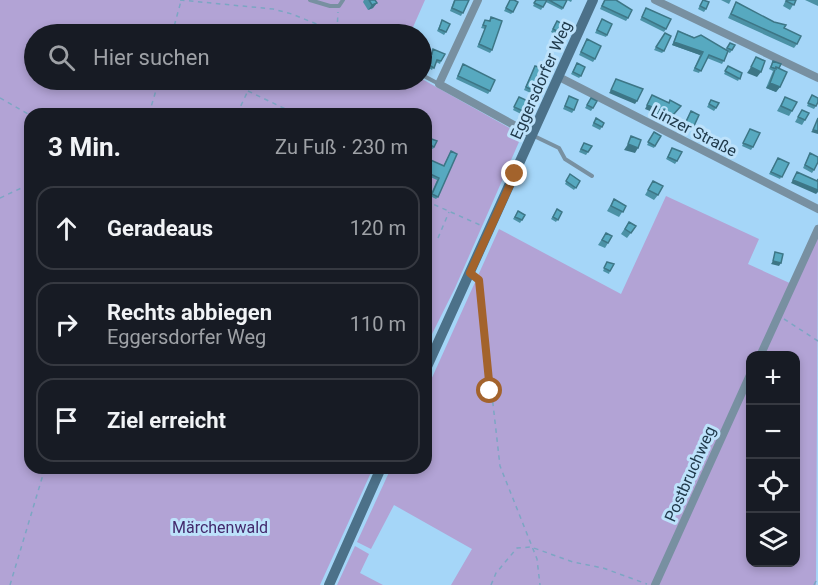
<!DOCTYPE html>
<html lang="de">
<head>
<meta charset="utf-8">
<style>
  :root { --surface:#171b24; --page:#20242c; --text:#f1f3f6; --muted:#9ea1a6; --line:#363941 }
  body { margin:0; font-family:Roboto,sans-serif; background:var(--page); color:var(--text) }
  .controls { position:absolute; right:18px; bottom:18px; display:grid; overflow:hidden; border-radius:12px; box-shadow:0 3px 9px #0003 }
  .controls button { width:54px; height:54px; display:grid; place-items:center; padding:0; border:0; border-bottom:2px solid var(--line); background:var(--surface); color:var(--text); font:30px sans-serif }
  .stop { position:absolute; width:18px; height:18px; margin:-14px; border:4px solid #a3632c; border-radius:50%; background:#fff }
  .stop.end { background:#a3632c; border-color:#fff; box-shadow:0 2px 6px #0008 }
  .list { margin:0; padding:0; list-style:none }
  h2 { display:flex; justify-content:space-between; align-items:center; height:78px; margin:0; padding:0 24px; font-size:26px }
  h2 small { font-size:20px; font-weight:400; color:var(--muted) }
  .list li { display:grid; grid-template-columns:39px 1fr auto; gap:18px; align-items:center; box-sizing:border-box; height:84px; margin:0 12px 12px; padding:0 12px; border:2px solid var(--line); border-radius:18px }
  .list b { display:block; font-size:22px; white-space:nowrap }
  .list p { margin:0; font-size:20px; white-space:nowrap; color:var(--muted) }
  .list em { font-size:20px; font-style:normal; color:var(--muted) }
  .icon { flex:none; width:33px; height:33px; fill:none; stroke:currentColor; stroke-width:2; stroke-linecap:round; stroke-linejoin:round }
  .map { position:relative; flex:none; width:818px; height:585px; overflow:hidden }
  .search { position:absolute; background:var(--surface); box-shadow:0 3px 9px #0003; left:24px; top:24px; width:408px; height:66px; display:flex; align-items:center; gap:15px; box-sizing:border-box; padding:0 21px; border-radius:33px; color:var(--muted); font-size:22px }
  .panel { position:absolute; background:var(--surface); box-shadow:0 3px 9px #0003; left:24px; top:108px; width:408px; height:366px; border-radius:18px }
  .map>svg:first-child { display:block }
  .green { fill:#b2a3d5; fill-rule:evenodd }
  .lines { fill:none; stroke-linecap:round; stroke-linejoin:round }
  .path { stroke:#7ca6c3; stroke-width:1.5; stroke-dasharray:4.5 4.5; stroke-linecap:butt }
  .lane { stroke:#7890a1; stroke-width:4 }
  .street { stroke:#7890a1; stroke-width:8 }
  .secondary { stroke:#4c7189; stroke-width:10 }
  .wall { fill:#4b91a5 }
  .shaded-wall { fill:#3d7686 }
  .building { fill:#57a9c0; stroke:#3d7686; stroke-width:1.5 }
  .route { stroke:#a3632c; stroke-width:8 }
  .labels { text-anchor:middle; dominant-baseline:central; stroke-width:6; stroke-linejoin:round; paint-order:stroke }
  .street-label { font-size:16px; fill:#1f394a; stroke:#bde2fb }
  .park-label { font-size:16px; fill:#43296c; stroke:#bde2fb }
</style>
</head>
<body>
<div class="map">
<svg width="818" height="585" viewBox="0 0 818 585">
  <rect width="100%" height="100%" fill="#a5d6f8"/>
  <path class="green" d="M 0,0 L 425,0 L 410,34 L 34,34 L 34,80 L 422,79 L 522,135 L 455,288 L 426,346 L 426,114 L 30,114 L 30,468 L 373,468 L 320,585 L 0,585 Z
    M 666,196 L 759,239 L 748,264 L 794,285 L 818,232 L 816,585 L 451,585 L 472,549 L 394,505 L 371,549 L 357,542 L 391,468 L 426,468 L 426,391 L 499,229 L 621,294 ZM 750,356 L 796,356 L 796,562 L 750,562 Z
    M 355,546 L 369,554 L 360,573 L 383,585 L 337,585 Z"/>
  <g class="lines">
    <path class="path" d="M 180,0 L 273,9 L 292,14 L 341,34
      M 337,31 L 338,12
      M 172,34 L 181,1
      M 310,34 L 315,25
      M 248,91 L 296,114
      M 0,98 L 30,115
      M 149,114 L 159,80
      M 237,114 L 253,80
      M 275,114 L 278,107
      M 0,198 L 30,184
      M 426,201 L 480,225
      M 438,238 L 449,212
      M 476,278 L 479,280 L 500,466 L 537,559 L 540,585
      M 784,319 L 818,341
      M 10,585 L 45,468
      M 491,585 L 496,573 L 517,548 L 531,547 L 573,562 L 603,568 L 647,584
      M 814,585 L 818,577"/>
    <path class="lane" d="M 310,0 L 330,6 L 339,6 L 343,0
      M 422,75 L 439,84
      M 532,135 L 559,148 L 565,159 L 592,176"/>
    <path class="street" d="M 478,0 L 439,84 L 532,135
      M 655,0 L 818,78
      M 559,77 L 818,209
      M 760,356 L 818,229
      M 655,585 L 750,375"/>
    <path class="secondary" d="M 426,369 L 593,0
      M 329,585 L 381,468"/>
  </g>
  <path class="wall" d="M 364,0 L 375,0 L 373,8 L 368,10 L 363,2 Z
    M 454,0 L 469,0 L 461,16 L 450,11 Z
    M 510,0 L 513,12 L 511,14 L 504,11 Z
    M 536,0 L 572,0 L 571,2 L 567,0 L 562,10 L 546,2 L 541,10 L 533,6 Z
    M 604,0 L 628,18 L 626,21 L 600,9 Z
    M 703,0 L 706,9 L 704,12 L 698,9 Z
    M 721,0 L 731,0 L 729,4 Z
    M 786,0 L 796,0 L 790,10 L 783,6 Z
    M 805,0 L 818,0 L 818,6 Z
    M 736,2 L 797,44 L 794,48 L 728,18 Z
    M 646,8 L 666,29 L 664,32 L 640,20 Z
    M 491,17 L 492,50 L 490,53 L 477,47 L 485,29 L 481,28 L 485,20 L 489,21 Z
    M 602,19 L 607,35 L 606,37 L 595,33 Z
    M 442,20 L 446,32 L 444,35 L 437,31 Z
    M 555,24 L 562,34 L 560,37 L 551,32 Z
    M 678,31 L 726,49 L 730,43 L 732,50 L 730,53 L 728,52 L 722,64 L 707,58 L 699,73 L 693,71 L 700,55 L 672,45 Z
    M 665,33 L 664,51 L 662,53 L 654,50 Z
    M 587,39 L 595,59 L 593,62 L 579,55 Z
    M 422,49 L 431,53 L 433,49 L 441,61 L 440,64 L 436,62 L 432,70 L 422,64 Z
    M 773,61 L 779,68 L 780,87 L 776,92 L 766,88 L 773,71 L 769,69 Z
    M 577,63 L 581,76 L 579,78 L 571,74 Z
    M 463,64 L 490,91 L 488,94 L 456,79 Z
    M 535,66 L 534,91 L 533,94 L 524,90 Z
    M 728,66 L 742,73 L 738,81 L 724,74 Z
    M 812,95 L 816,106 L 814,109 L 807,106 Z
    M 569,96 L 574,110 L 572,113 L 563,109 Z
    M 519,97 L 523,111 L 521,114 L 513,110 Z
    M 785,97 L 792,111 L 789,116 L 777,111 Z
    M 591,98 L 593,108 L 591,111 L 585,108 Z
    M 711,100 L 716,108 L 714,111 L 707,107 Z
    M 802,110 L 805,120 L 802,125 L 795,122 Z
    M 691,111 L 693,128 L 691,130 L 683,126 Z
    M 594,121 L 604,123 L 600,130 L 592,126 Z
    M 750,129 L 753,147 L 751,150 L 742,146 Z
    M 654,132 L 655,146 L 654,148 L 647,145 Z
    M 426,137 L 434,147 L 433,149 L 426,146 Z
    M 584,143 L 592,146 L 586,155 L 579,152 Z
    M 672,148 L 677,161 L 675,164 L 666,159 Z
    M 451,151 L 438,197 L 436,199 L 430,196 L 437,180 L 426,175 L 426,158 L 443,166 Z
    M 810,153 L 814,170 L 812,173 L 803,168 Z
    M 778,158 L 789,163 L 780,179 L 769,174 Z
    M 570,174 L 580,181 L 574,190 L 565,184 Z
    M 653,181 L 658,195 L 654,200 L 645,195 Z
    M 614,199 L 626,206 L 619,217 L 607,211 Z
    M 557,209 L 562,212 L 556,222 L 551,219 Z
    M 518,211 L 525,215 L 520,223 L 513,219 Z
    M 629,222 L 636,226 L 627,238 L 621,234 Z
    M 606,233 L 608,243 L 605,248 L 598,245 Z
    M 607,262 L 610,271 L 609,274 L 603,271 Z"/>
  <path class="shaded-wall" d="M 377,3 L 373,8 L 368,10 L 372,5 Z
    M 674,42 L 703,52 L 700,55 L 672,45 Z
    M 751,67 L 761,72 L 757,77 L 747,73 Z
    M 770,83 L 780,87 L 776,92 L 766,88 Z
    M 611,90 L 637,101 L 635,104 L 609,93 Z
    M 647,105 L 681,106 L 670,119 L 645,109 Z
    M 813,130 L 818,131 L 818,134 L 811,132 Z
    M 628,144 L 638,148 L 635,153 L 624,150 Z
    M 793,180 L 818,190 L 818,192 L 816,194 L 791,183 Z
    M 773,261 L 781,263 L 779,266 L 771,264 Z"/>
  <path class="building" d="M 369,0 L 375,0 L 377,3 L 372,5 Z
    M 455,0 L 469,0 L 463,13 L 452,8 Z
    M 510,0 L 514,0 L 518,2 L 513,12 L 506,8 Z
    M 536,0 L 547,0 L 543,7 L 534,3 Z
    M 549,0 L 567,0 L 563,8 Z
    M 605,0 L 616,0 L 632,10 L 628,18 L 602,6 Z
    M 703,0 L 709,2 L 706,9 L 700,6 Z
    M 787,0 L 796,0 L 794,5 L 786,1 Z
    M 736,2 L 774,22 L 786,25 L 784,28 L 801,36 L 797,44 L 731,14 Z
    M 646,8 L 671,19 L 666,29 L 642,17 Z
    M 491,17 L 502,21 L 492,50 L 479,44 L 486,26 L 483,25 L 485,20 L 490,21 Z
    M 602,19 L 612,24 L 607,35 L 597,30 Z
    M 442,20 L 450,24 L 446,32 L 439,29 Z
    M 557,21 L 566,26 L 562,34 L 553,29 Z
    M 678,31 L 694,38 L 701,35 L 728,51 L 724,61 L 709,55 L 701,71 L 695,68 L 703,52 L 674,42 Z
    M 665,33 L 671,36 L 664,51 L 656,47 Z
    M 587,39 L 601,46 L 595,59 L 581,52 Z
    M 730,43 L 735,45 L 732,50 L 727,48 Z
    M 422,49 L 432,54 L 433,49 L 445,54 L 441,61 L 437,60 L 434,68 L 422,60 Z
    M 756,57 L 765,61 L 761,72 L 751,67 Z
    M 773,61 L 781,64 L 779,68 L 776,67 L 776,69 L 771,67 Z
    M 577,63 L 585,67 L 581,76 L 573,72 Z
    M 463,64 L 495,80 L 490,91 L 458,76 Z
    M 535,66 L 545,69 L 534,91 L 526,87 Z
    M 728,66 L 742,73 L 740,79 L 725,71 Z
    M 776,67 L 787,72 L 780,87 L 770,83 Z
    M 616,79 L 643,89 L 637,101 L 611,90 Z
    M 652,95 L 669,103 L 670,100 L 681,106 L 673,115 L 647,105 Z
    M 812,95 L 818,98 L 818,102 L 816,106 L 808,103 Z
    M 569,96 L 578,100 L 574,110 L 565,106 Z
    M 519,97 L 528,101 L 523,111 L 514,107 Z
    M 785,97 L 797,102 L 792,111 L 781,106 Z
    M 591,98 L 597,101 L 593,108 L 587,105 Z
    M 711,100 L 719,103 L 716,108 L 709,104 Z
    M 802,110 L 809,113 L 805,120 L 798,117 Z
    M 691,111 L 699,115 L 693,128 L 685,124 Z
    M 596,118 L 604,123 L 602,127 L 594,123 Z
    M 818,118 L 818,131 L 813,130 Z
    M 750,129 L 760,133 L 753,147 L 743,143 Z
    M 654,132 L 661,136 L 655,146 L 648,142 Z
    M 631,136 L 641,140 L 638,148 L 628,144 Z
    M 426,137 L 437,141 L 434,147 L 426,143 Z
    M 584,143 L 592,146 L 588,152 L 581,149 Z
    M 672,148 L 682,152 L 677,161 L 668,157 Z
    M 451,151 L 457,154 L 438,197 L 432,194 L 439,178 L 426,172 L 426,158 L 444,166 Z
    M 810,153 L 818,157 L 818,162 L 814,170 L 805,165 Z
    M 778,158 L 789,163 L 782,177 L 771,172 Z
    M 797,172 L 817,181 L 818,179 L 818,190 L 793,180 Z
    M 570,174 L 580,181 L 576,188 L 566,181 Z
    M 653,181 L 663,186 L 658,195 L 648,190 Z
    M 614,199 L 626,206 L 623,212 L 611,206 Z
    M 557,209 L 562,212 L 558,220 L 553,217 Z
    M 518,211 L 525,215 L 522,220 L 515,217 Z
    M 629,222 L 636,226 L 631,233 L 625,229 Z
    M 606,233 L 612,236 L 608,243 L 602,240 Z
    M 775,252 L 783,254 L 781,263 L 773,261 Z
    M 607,262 L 614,264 L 610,271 L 604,268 Z"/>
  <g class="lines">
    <path class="route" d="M 490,391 L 479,280 L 470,273 L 515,174"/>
  </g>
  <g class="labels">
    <g class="street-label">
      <text transform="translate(541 80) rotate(-66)">Eggersdorfer Weg</text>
      <text transform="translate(694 131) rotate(27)">Linzer Straße</text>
      <text transform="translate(690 474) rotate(-66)">Postbruchweg</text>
    </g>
    <g class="park-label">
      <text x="220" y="527">Märchenwald</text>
    </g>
  </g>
</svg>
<div class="controls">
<button>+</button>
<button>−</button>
<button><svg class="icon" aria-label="locate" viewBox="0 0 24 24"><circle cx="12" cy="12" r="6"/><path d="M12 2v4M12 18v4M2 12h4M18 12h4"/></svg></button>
<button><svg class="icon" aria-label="layers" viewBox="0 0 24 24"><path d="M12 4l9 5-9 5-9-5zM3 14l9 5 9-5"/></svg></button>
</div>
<div class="stop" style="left:490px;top:391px"></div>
<div class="stop end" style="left:515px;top:174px"></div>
<div class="search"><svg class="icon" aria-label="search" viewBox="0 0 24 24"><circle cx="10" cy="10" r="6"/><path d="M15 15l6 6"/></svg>Hier suchen</div>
<section class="panel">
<h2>3 Min.<small>Zu Fuß · 230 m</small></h2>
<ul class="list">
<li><svg class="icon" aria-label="ahead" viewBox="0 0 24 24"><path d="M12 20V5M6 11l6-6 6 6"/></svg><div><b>Geradeaus</b></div><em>120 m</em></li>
<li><svg class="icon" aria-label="right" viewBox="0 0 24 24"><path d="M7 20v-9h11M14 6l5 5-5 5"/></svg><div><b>Rechts abbiegen</b><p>Eggersdorfer Weg</p></div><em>110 m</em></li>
<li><svg class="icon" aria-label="arrive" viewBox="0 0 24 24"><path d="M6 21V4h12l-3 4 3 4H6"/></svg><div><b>Ziel erreicht</b></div></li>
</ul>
</section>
</div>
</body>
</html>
